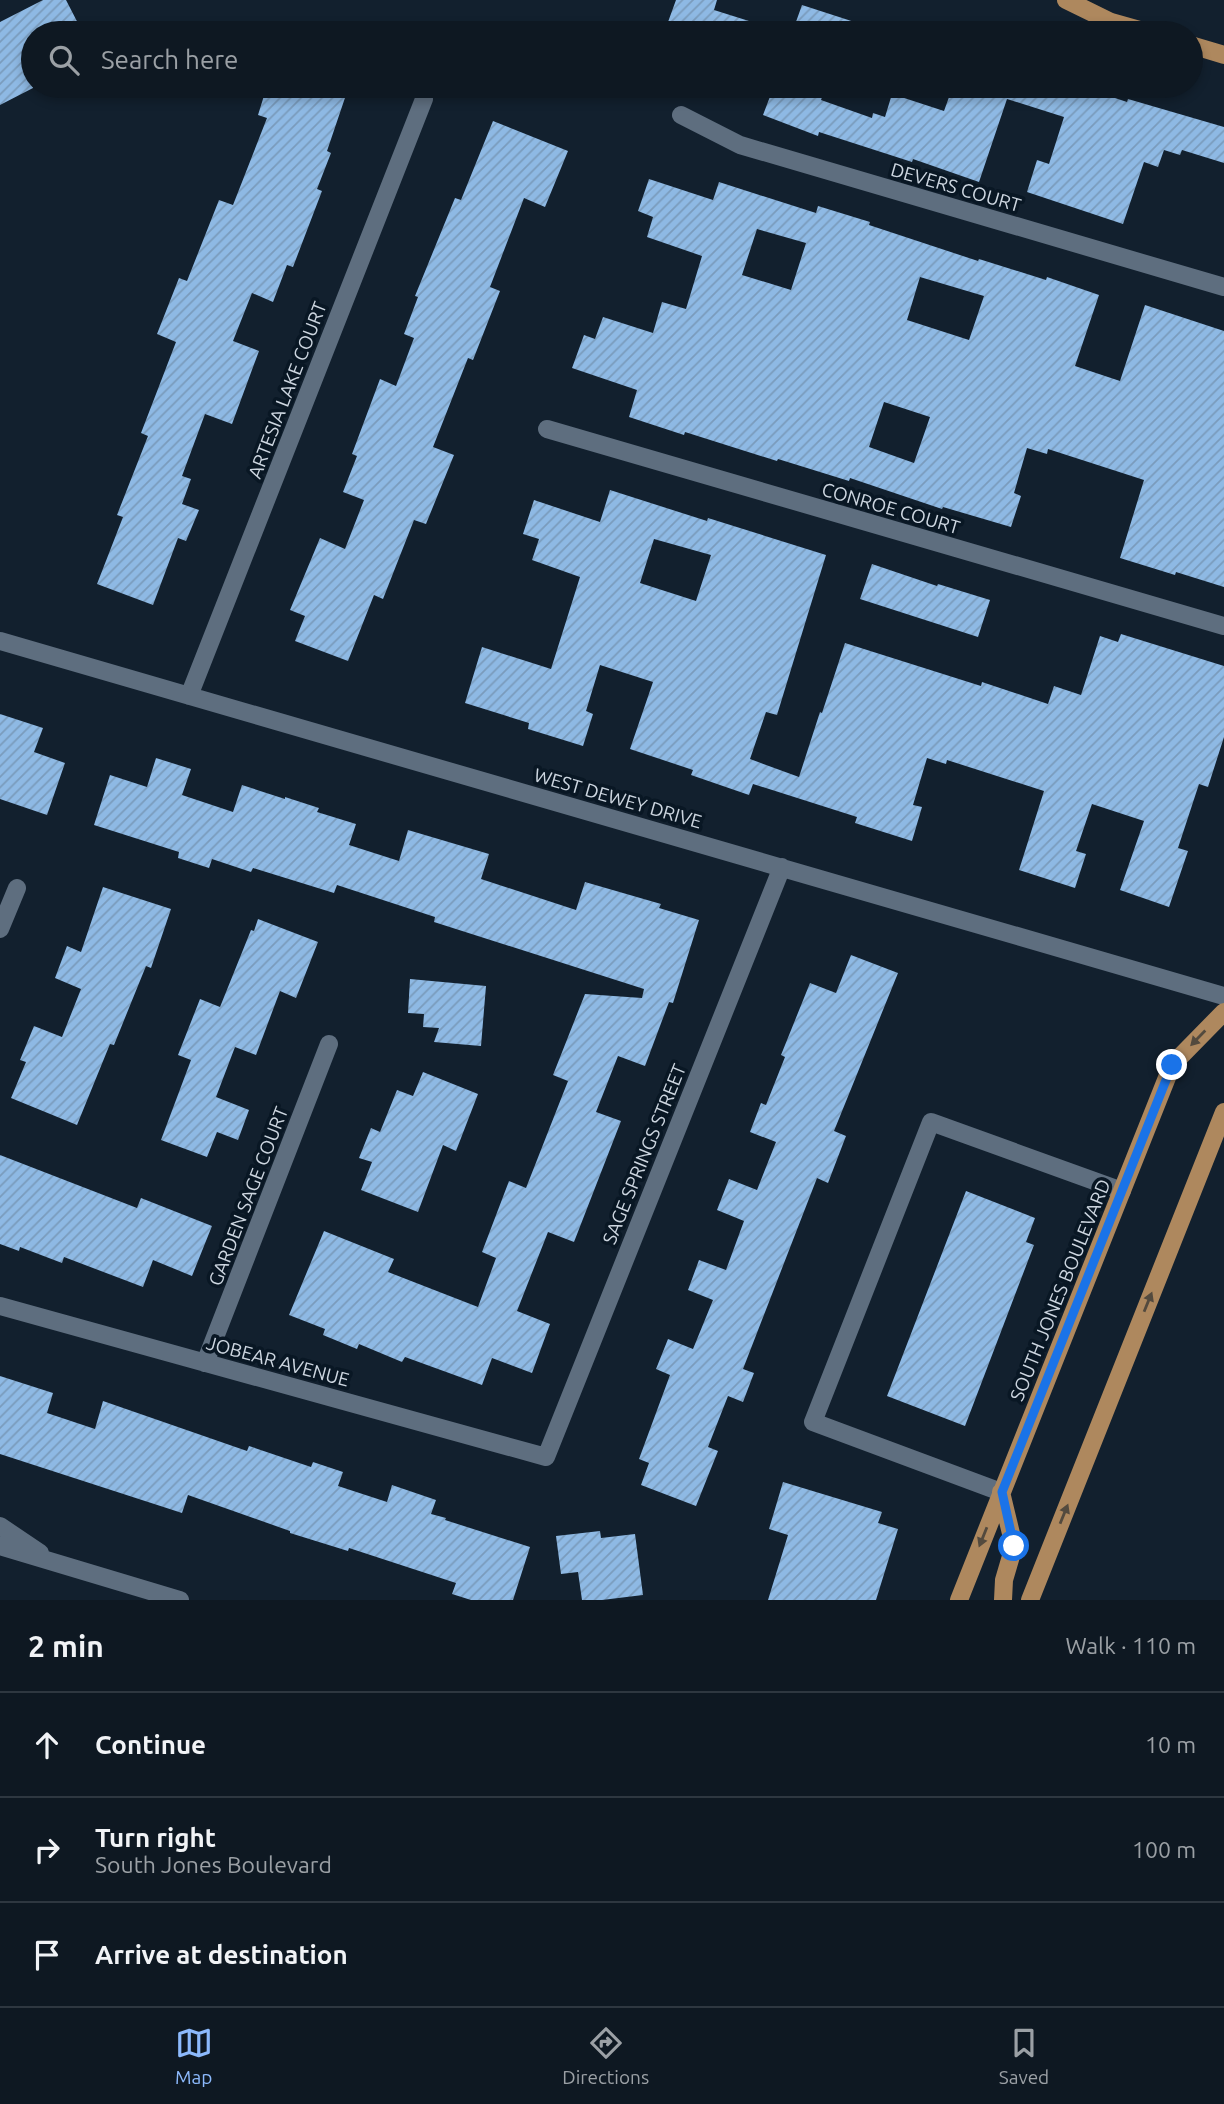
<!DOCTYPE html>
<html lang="en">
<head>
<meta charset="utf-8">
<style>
  :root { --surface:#0e1822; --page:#17212a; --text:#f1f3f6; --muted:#9ba0a5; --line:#2e3740; --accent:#8cb9fc }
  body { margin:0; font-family:Ubuntu,sans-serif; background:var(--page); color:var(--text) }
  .stop { position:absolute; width:21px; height:21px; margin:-16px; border:5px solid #1a73e8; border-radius:50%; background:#fff }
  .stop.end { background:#1a73e8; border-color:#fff; box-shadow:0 2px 7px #0008 }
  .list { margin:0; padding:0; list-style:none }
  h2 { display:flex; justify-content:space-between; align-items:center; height:91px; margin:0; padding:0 28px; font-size:30px }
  h2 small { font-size:23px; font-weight:400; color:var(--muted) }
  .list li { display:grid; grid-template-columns:46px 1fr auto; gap:21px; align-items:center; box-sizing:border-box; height:105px; padding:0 28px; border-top:2px solid var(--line) }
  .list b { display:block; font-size:26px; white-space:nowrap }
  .list p { margin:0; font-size:23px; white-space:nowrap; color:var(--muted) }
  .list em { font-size:23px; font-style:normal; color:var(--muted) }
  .icon { flex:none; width:38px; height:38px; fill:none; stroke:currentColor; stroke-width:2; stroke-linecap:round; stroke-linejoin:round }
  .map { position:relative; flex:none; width:1224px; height:1600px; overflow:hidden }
  .search { position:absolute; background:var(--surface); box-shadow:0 4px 10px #0003; left:21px; right:21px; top:21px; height:77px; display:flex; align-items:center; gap:18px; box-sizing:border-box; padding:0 24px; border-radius:38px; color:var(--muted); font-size:26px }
  .sheet { height:406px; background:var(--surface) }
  nav { display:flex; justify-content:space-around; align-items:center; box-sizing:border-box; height:98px; border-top:2px solid var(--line); background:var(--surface); font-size:19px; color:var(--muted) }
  nav a { display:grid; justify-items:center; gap:4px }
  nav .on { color:var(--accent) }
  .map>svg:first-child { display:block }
  .building { fill:url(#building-hatch); fill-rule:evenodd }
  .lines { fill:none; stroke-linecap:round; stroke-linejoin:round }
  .service { stroke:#5e6e7f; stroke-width:18 }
  .minor { stroke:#5e6e7f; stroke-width:18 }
  .primary { stroke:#ae885e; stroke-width:18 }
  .oneway { fill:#534a3e }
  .route { stroke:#1a73e8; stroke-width:9 }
  .labels { text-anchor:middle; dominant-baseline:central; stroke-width:7; stroke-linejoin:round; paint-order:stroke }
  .street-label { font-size:19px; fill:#cdd6e0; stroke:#091724 }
</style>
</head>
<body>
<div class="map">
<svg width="1224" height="1600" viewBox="0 0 1224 1600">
  <defs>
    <pattern id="building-hatch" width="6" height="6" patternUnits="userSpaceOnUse" patternTransform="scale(1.75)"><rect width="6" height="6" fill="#8eb9e4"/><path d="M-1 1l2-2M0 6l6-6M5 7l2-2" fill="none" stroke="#7a9bbc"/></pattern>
  </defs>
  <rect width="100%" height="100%" fill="#12202e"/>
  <path class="building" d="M 43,0 L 66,0 L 83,33 L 33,33 L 33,88 L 0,105 L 0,22 Z
    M 676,0 L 717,0 L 714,10 L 771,28 L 770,33 L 664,33 Z
    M 802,5 L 873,28 L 872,33 L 792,33 Z
    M 267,86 L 349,86 L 327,151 L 331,153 L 317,189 L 322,191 L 293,267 L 287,265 L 273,302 L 252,293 L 233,341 L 259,351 L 232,424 L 205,414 L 182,476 L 191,479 L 182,504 L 199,510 L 186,541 L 178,538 L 153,605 L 97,584 L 123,517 L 117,515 L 148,436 L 141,433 L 176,342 L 157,334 L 179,278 L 187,281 L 219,200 L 233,205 L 267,118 L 258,115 Z
    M 774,86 L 826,86 L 821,100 L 872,118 L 873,113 L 885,117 L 892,94 L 944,111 L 953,86 L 1079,86 L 1127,102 L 1128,99 L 1224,127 L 1224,163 L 1182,150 L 1180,155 L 1164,150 L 1158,167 L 1144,162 L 1123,224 L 1027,192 L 1037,160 L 1049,164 L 1064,117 L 1007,99 L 979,182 L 913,159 L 912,162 L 819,132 L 818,136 L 763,115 Z
    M 493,121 L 568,151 L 545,207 L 524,198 L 490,287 L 500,291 L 473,360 L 468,358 L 433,447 L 454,455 L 426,524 L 414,520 L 383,599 L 374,595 L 348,661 L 295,641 L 305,616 L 290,610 L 320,538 L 345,549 L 364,500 L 343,492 L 357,456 L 352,454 L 380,379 L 396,386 L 414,338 L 404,334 L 418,297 L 415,296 L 455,198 L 461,200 Z
    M 649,179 L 713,200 L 719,182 L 816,213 L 818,206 L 870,222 L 869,225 L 978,261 L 979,259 L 1046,280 L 1047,277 L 1099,295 L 1075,366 L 1120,381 L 1145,305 L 1224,331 L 1224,587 L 1176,572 L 1175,575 L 1120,558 L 1144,480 L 1048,449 L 1047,454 L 1027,448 L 1014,493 L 1021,496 L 1011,527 L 943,507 L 942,509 L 850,478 L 849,481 L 778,459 L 777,461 L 685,432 L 684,435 L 629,417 L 637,390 L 572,368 L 584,335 L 595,339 L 603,317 L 653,333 L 662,302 L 686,309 L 702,256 L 647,237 L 653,217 L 638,211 ZM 757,229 L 806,243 L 791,290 L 742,275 ZM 920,277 L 984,296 L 969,340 L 907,320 ZM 884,402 L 930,417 L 914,463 L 869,447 Z
    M 610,490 L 707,521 L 708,518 L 826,555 L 777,715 L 766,712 L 750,759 L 799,777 L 820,712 L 822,713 L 845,643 L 981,686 L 982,682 L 1048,704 L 1054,686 L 1081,695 L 1100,636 L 1118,642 L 1121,634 L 1224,666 L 1224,737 L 1208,787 L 1199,784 L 1178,848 L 1188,851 L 1169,907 L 1120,890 L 1144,821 L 1092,804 L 1076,851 L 1086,854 L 1075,888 L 1019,870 L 1044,791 L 947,760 L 946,764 L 927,758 L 913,805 L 922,807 L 912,841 L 855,823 L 857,817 L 753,784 L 749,795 L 691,775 L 693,770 L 630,749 L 653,682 L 600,665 L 586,711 L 593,714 L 583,746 L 528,729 L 529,723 L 465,703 L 482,647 L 551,669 L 580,577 L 532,560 L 539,539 L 523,534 L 534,500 L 600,522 ZM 654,539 L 711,555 L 696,601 L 640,583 Z
    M 872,564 L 937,586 L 938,584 L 990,600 L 978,637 L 860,599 Z
    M 0,714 L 43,728 L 34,752 L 65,763 L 47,815 L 0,799 Z
    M 156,758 L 191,769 L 182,795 L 233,812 L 242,785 L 285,799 L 285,797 L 319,808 L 317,812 L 356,824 L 349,845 L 399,861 L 408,830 L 489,854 L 481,879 L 576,910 L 585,882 L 661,904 L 659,908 L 699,920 L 673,1003 L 669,1002 L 645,1066 L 618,1056 L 596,1112 L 621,1121 L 574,1242 L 548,1232 L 517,1311 L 550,1324 L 532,1373 L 492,1358 L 482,1385 L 405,1357 L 402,1362 L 359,1344 L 357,1349 L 323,1335 L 325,1329 L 289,1315 L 324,1231 L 394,1259 L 388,1272 L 478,1307 L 496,1258 L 482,1252 L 509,1181 L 526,1188 L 568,1081 L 553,1075 L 585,994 L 642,998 L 644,989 L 434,922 L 435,917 L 337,885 L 334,893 L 253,868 L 251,872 L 212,859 L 209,868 L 178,858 L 179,852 L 94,825 L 110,775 L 147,787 Z
    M 103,887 L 171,909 L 151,968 L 146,966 L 114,1045 L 110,1044 L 77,1125 L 11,1098 L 26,1062 L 20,1060 L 34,1026 L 62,1037 L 81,989 L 55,978 L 67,946 L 81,952 Z
    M 258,919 L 318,942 L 296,998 L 280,991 L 256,1055 L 235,1047 L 216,1097 L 249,1110 L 238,1140 L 217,1132 L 207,1157 L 161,1140 L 191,1060 L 178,1055 L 200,999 L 220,1007 L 251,930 L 254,931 Z
    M 851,955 L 898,973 L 834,1131 L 846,1136 L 828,1183 L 817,1178 L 743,1369 L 754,1373 L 743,1402 L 728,1396 L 708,1447 L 718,1451 L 696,1506 L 641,1485 L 649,1463 L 639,1459 L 670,1375 L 656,1369 L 668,1339 L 693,1349 L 713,1300 L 688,1290 L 699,1260 L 726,1270 L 744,1221 L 717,1210 L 729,1179 L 757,1190 L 776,1142 L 750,1132 L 761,1103 L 766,1105 L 785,1057 L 781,1055 L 810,983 L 836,993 Z
    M 410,979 L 486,986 L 481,1046 L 434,1042 L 439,1028 L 423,1027 L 424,1014 L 408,1013 Z
    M 423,1072 L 478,1094 L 456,1151 L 443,1145 L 418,1212 L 361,1190 L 372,1162 L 359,1158 L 371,1128 L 380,1132 L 397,1090 L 413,1096 Z
    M 0,1155 L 137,1208 L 141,1198 L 212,1226 L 192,1276 L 153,1260 L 143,1287 L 64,1257 L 62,1263 L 20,1247 L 19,1251 L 0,1244 Z
    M 966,1191 L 1035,1218 L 1026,1242 L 1034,1245 L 965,1426 L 887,1396 Z
    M 0,1376 L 53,1393 L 47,1413 L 95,1429 L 103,1401 L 247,1451 L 249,1446 L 311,1467 L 313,1462 L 343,1472 L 338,1486 L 387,1502 L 392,1485 L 436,1500 L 431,1514 L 446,1518 L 445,1520 L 530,1547 L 513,1600 L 471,1600 L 452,1594 L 456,1583 L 349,1548 L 348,1551 L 290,1533 L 290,1531 L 188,1495 L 182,1513 L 0,1454 Z
    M 783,1482 L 882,1512 L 878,1523 L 898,1529 L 876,1600 L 768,1600 L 788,1535 L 769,1529 Z
    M 600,1531 L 601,1538 L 635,1534 L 643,1595 L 602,1600 L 582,1600 L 578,1572 L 561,1574 L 556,1536 Z"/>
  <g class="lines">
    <path class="service" d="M 1001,1492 L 813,1422 L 931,1122 L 1122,1191
      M 0,1526 L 40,1553
      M 0,1546 L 180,1600"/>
    <path class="minor" d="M 681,115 L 740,145 L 1224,287
      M 547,429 L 1224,626
      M 0,641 L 1224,996
      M 189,696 L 424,99
      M 0,929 L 17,888
      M 0,1306 L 546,1457 L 782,867
      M 205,1363 L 329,1044"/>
    <path class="primary" d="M 1066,0 L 1111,22 L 1150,33
      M 1191,45 L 1224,55
      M 1001,1492 L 1014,1546 L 1004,1580 L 1003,1600
      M 959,1600 L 1172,1065 L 1224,1012
      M 1030,1600 L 1224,1112"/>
  </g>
  <defs><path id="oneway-solid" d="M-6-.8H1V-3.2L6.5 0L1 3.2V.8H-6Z" transform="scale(1.75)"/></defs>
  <g class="oneway">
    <use href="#oneway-solid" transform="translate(1198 1038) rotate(134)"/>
    <use href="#oneway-solid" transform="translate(1148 1302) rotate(-68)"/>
    <use href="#oneway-solid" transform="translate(1064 1514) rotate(-68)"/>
    <use href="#oneway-solid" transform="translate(983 1537) rotate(112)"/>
  </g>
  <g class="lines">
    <path class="route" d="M 1014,1546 L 1002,1492 L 1172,1065"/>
  </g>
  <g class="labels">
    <g class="street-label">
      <text transform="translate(956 187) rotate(16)">DEVERS COURT</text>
      <text transform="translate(287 390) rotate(-69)">ARTESIA LAKE COURT</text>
      <text transform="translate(891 508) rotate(16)">CONROE COURT</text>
      <text transform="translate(618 798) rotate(16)">WEST DEWEY DRIVE</text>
      <text transform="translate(644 1154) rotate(-68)">SAGE SPRINGS STREET</text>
      <text transform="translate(248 1196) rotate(-69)">GARDEN SAGE COURT</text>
      <text transform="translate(1060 1290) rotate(-68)">SOUTH JONES BOULEVARD</text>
      <text transform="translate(278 1361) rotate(15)">JOBEAR AVENUE</text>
    </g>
  </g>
</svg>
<div class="stop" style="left:1014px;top:1546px"></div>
<div class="stop end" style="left:1172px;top:1065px"></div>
<div class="search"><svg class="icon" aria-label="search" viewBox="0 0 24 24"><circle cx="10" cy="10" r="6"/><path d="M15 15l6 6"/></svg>Search here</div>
</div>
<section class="sheet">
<h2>2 min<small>Walk · 110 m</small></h2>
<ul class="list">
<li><svg class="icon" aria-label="ahead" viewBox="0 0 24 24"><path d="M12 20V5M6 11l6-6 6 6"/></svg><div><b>Continue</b></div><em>10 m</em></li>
<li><svg class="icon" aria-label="right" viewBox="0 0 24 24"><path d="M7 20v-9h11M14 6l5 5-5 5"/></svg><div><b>Turn right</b><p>South Jones Boulevard</p></div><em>100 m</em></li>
<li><svg class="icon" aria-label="arrive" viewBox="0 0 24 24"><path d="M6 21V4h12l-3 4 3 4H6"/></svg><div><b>Arrive at destination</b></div></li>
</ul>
</section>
<nav>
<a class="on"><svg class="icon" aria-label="map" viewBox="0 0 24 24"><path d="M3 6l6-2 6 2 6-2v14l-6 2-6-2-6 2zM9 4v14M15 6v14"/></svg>Map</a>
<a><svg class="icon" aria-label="directions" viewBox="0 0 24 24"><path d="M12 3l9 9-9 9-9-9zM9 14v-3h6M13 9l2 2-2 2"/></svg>Directions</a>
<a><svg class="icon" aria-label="saved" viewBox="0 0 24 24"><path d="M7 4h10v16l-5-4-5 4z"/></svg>Saved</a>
</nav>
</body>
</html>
